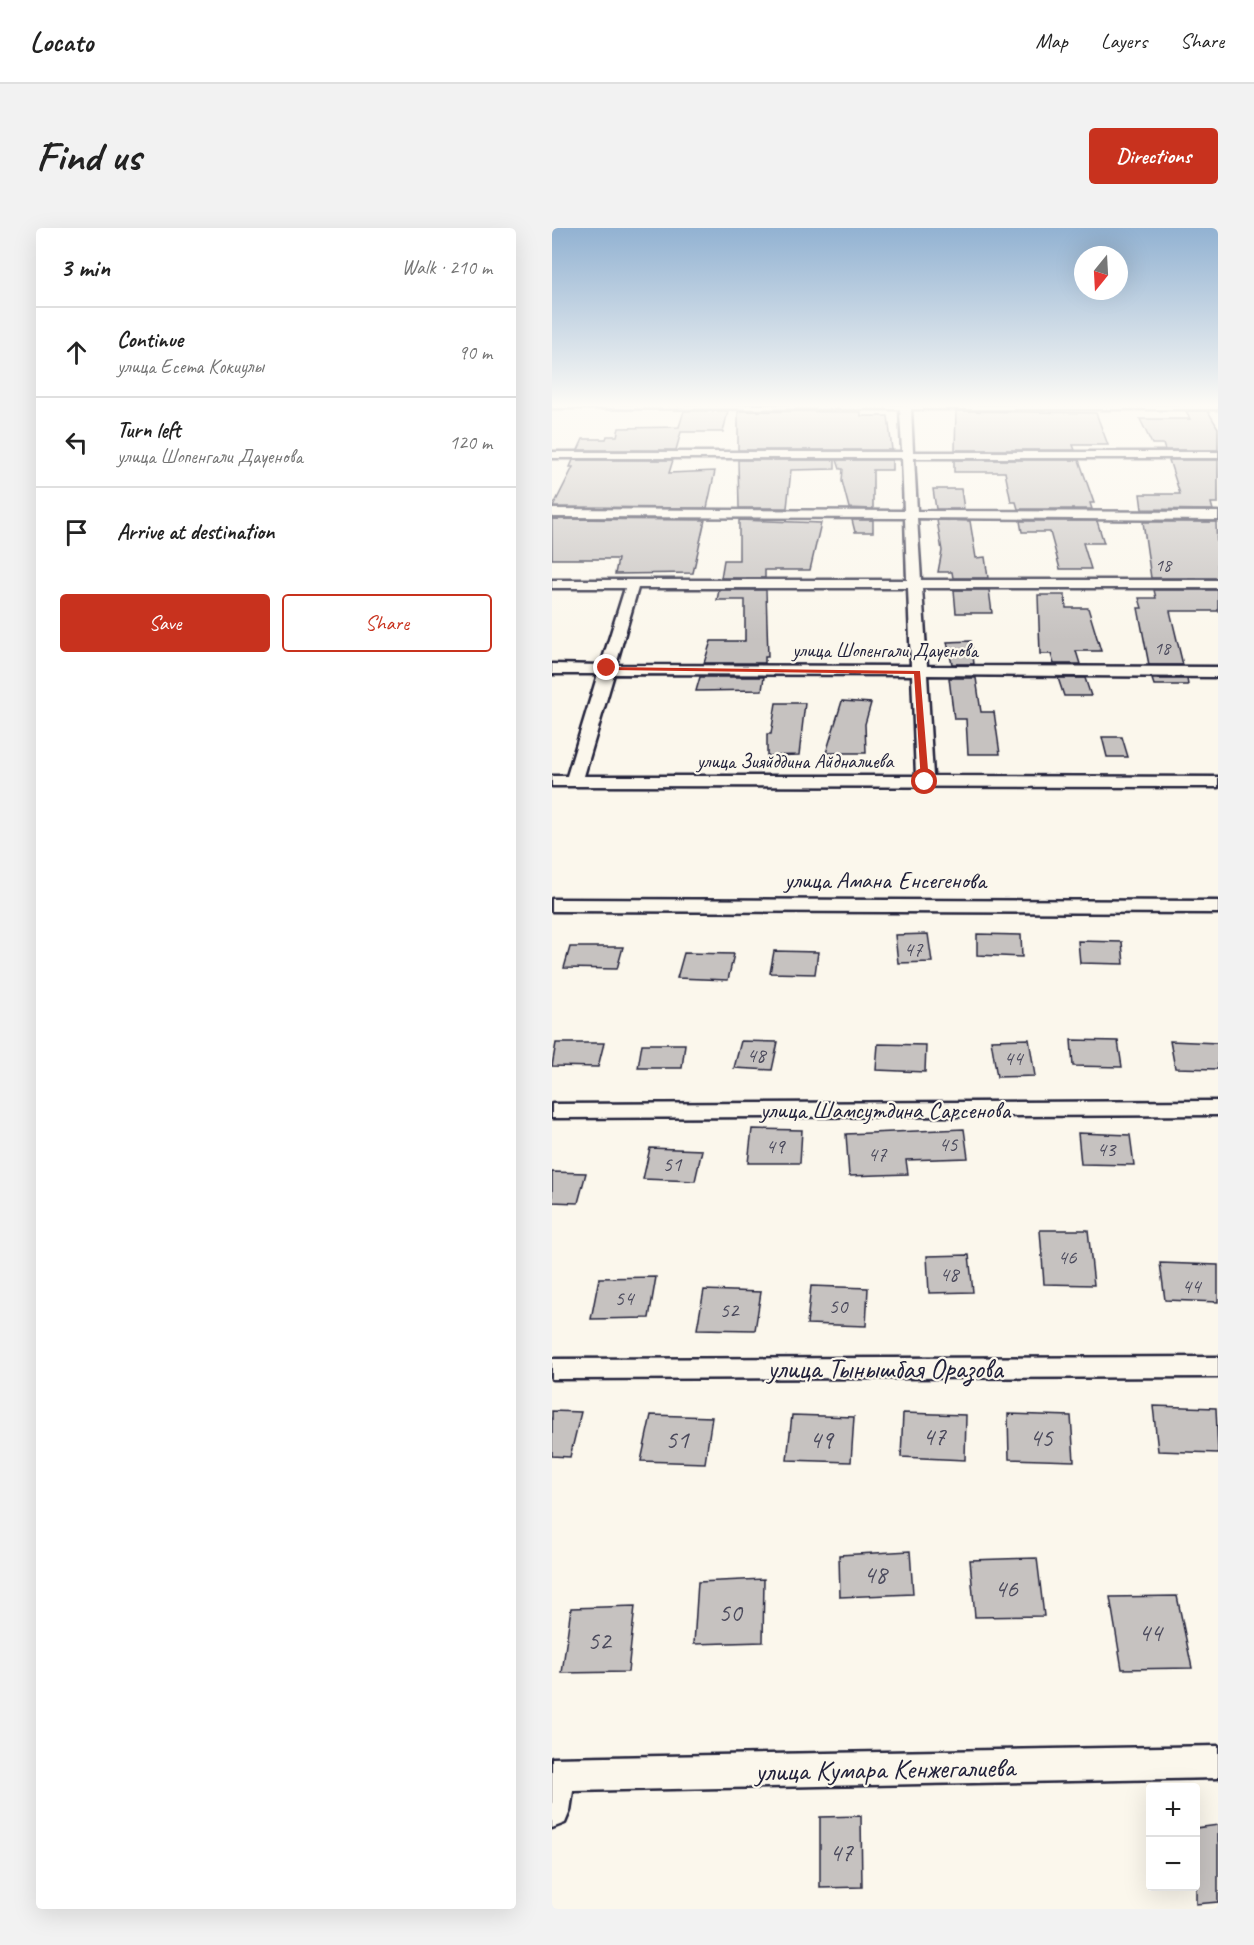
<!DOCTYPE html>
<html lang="en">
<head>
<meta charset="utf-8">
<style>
  :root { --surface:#fff; --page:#f2f2f2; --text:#222; --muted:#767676; --line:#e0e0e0; --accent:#c8321e }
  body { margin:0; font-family:Caveat,sans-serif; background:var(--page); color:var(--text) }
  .controls { position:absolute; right:18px; bottom:18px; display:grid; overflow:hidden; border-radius:6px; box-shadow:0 6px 24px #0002 }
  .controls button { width:54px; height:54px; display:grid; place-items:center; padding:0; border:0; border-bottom:2px solid var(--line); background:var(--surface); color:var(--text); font:30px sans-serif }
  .compass { position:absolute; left:522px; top:18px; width:54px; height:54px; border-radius:50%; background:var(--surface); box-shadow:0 6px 24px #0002; rotate:198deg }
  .stop { position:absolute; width:18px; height:18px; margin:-14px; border:4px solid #c8321e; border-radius:50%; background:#fff }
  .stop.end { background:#c8321e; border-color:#fff; box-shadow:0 2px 6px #0008 }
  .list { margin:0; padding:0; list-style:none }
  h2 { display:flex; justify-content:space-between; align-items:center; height:78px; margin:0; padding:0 24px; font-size:26px }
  h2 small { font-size:20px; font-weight:400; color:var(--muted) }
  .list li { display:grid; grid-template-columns:39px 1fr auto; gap:18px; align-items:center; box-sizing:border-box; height:90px; padding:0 24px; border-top:2px solid var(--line) }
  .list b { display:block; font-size:22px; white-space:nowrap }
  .list p { margin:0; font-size:20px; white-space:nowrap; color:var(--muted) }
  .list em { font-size:20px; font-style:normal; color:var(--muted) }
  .actions { display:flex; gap:12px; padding:18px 24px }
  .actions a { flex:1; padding:14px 0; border:2px solid var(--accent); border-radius:6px; text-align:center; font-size:21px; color:var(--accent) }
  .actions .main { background:var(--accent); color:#fff }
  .icon { flex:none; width:33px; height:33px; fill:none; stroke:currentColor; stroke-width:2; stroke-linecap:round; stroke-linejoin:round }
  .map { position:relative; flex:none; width:666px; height:1681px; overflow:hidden; border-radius:6px }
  header { display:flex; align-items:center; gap:36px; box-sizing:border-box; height:84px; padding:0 30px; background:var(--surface); border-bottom:2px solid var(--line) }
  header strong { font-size:28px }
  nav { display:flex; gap:33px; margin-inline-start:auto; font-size:21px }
  .intro { display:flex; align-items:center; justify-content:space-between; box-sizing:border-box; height:144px; padding:0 36px }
  h1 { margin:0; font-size:42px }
  .button { padding:15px 27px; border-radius:6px; background:var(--accent); color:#fff; font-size:21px; font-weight:700 }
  main { display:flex; gap:36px; padding:0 36px }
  aside { flex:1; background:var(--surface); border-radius:6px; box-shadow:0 6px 24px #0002 }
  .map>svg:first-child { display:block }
  .building { fill:#c6c2c0; stroke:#22223b; stroke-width:1.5 }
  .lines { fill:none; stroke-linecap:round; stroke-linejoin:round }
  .minor-casing { stroke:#22223b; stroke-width:5 }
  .minor { fill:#fbf7ec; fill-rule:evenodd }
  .route { fill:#c8321e }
  .labels { text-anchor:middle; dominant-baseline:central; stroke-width:4.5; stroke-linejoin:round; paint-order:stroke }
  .far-number-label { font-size:18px; fill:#4b4a5c }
  .far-street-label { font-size:20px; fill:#22223b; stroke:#fbf7ec }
  .number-label { font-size:21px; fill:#4b4a5c }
  .street-label { font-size:24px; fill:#22223b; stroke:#fbf7ec }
  .near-number-label { font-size:26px; fill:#4b4a5c }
  .near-street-label { font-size:28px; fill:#22223b; stroke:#fbf7ec }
</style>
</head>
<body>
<header>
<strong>Locato</strong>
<nav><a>Map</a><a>Layers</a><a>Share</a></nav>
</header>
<div class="intro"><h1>Find us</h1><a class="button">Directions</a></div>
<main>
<aside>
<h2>3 min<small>Walk · 210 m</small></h2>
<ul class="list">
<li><svg class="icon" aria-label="ahead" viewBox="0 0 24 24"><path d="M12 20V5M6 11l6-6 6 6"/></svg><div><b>Continue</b><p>улица Есета Кокиулы</p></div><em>90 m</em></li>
<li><svg class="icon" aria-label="left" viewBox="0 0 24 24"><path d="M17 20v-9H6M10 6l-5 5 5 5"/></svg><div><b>Turn left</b><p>улица Шопенгали Дауенова</p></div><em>120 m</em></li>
<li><svg class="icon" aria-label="arrive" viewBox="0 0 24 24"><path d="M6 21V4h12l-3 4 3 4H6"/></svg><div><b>Arrive at destination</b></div></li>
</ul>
<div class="actions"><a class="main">Save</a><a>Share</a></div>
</aside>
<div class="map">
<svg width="666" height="1681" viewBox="0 0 666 1681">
  <rect width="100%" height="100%" fill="#fbf7ec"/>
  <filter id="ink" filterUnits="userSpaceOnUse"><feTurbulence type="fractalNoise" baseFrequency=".0167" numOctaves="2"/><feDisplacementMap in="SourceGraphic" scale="12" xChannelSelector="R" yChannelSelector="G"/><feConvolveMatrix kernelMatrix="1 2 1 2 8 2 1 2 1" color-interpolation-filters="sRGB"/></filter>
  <g filter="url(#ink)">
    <path class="building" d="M 132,183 L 176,183 L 171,204 L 129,204 L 124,222 L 26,222 L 31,211 L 54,211 L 55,208 L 65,208 L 67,200 L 127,199 Z
      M 186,183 L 309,184 L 309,188 L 336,188 L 340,222 L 186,222 Z
      M 404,183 L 544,185 L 556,217 L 521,217 L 523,222 L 403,222 Z
      M 634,183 L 656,183 L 666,200 L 666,222 L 613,222 L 611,216 L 600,216 L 588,191 L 638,191 Z
      M 21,232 L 121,232 L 117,245 L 163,243 L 155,280 L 1,279 L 21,239 L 18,239 Z
      M 186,232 L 283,232 L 283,241 L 239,242 L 235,280 L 187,280 Z
      M 285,232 L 340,232 L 340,242 L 321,242 L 321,281 L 297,280 L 290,253 L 291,241 L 288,241 Z
      M 402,232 L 527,232 L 542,275 L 538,275 L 540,281 L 466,281 L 464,274 L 459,274 L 453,244 L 402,244 Z
      M 617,232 L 666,232 L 666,275 L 659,275 L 661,282 L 590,281 L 588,266 L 628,266 Z
      M 381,261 L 409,261 L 412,281 L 384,281 Z
      M 0,291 L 153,292 L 141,345 L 63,346 L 66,331 L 0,331 Z
      M 187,292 L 269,295 L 258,342 L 213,342 L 213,350 L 169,350 L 172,332 L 187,332 Z
      M 300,292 L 321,292 L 321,304 L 303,304 Z
      M 385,292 L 418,293 L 424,330 L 433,329 L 436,350 L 401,350 L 400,344 L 386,344 L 390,323 Z
      M 468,293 L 545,293 L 552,315 L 531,315 L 539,341 L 508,341 L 498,304 L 470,304 Z
      M 591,294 L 664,294 L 666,350 L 599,350 Z
      M 167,362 L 214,362 L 216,429 L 213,429 L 213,435 L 152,435 L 159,413 L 193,413 L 193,372 L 165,372 Z
      M 402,362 L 437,362 L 440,385 L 404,385 Z
      M 602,362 L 666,362 L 666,383 L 618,383 L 631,437 L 597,437 L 586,380 L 590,380 L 587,370 L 604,370 Z
      M 486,367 L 513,367 L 514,380 L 536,380 L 549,423 L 524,423 L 528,436 L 502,436 L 499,426 L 488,426 Z
      M 419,413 L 422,436 L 400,436 L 395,414 Z
      M 148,449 L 212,449 L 210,462 L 144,463 Z
      M 397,450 L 424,450 L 429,484 L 442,484 L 448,526 L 416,526 L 414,491 L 402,491 Z
      M 506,450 L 533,450 L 539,468 L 512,468 Z
      M 600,451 L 635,451 L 636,457 L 602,457 Z
      M 290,473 L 319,475 L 313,496 L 314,525 L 274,525 Z
      M 224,475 L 253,475 L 247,527 L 215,528 L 215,506 L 219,506 Z
      M 550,509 L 570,509 L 576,529 L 555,529 Z
      M 376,706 L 380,734 L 346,735 L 343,707 Z
      M 425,706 L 469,707 L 470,729 L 425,727 Z
      M 526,713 L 570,714 L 572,736 L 528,735 Z
      M 18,719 L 71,719 L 65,741 L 12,740 Z
      M 222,723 L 266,724 L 263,746 L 218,745 Z
      M 132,725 L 182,726 L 176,752 L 125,750 Z
      M 477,811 L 483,848 L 445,849 L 439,812 Z
      M 519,812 L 566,813 L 570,839 L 521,838 Z
      M 189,813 L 226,814 L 220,842 L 182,840 Z
      M 618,813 L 666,815 L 666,841 L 623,840 Z
      M 4,815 L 52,815 L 46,839 L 0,838 Z
      M 90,816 L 133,816 L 130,840 L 86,840 Z
      M 326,816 L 374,817 L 373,844 L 324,842 Z
      M 200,901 L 250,902 L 248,935 L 196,935 Z
      M 412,901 L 416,930 L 354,932 L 356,946 L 297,948 L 294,906 Z
      M 526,905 L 578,907 L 582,937 L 529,936 Z
      M 98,920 L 150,922 L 143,953 L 91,951 Z
      M 0,944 L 34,945 L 26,975 L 0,974 Z
      M 488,1002 L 536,1002 L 542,1057 L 492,1056 Z
      M 417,1027 L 421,1064 L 377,1065 L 375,1028 Z
      M 608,1035 L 666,1037 L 666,1074 L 613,1072 Z
      M 104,1049 L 97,1090 L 39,1091 L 47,1050 Z
      M 259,1058 L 316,1060 L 314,1098 L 255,1096 Z
      M 152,1062 L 209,1064 L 203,1102 L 145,1101 Z
      M 601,1178 L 664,1180 L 666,1225 L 606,1223 Z
      M 0,1183 L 29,1184 L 18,1229 L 0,1228 Z
      M 351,1185 L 414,1187 L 413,1232 L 349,1229 Z
      M 456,1186 L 519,1188 L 522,1233 L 457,1231 Z
      M 99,1187 L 160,1189 L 153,1235 L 89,1233 Z
      M 240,1187 L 302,1189 L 299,1234 L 235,1232 Z
      M 358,1323 L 361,1366 L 288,1369 L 287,1327 Z
      M 485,1330 L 492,1388 L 423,1389 L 418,1332 Z
      M 212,1351 L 211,1414 L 142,1416 L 146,1354 Z
      M 625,1368 L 640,1440 L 570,1441 L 558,1369 Z
      M 83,1378 L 76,1444 L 10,1445 L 19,1380 Z
      M 309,1588 L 310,1659 L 268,1660 L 268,1589 Z
      M 666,1597 L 666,1674 L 644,1676 L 644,1600 Z"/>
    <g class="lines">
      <defs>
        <path id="minor" d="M 0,177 L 666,177 L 666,181 L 359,181 L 361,224 L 666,224 L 666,230 L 362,230 L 365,283 L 666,284 L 666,292 L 365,290 L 369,352 L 666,352 L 666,360 L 370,360 L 375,438 L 666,439 L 666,449 L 375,447 L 381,548 L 666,549 L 666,559 L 0,558 L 0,548 L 15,548 L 46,446 L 0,446 L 0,436 L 49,437 L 73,360 L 0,360 L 0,352 L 355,352 L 353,290 L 0,289 L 0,281 L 352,283 L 350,230 L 0,230 L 0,224 L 350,224 L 348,181 L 0,180 ZM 86,360 L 356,360 L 359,438 L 64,437 ZM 62,446 L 360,447 L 364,548 L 32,548 Z
          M 0,671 L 666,673 L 666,685 L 0,683 Z
          M 666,873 L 666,887 L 0,890 L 0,876 Z
          M 666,1129 L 666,1149 L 0,1151 L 0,1131 Z
          M 666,1518 L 666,1550 L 21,1563 L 18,1583 L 13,1595 L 0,1600 L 0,1530 Z"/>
      </defs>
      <use href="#minor" class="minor-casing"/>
      <use href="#minor" class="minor"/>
    </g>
  </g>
  <linearGradient id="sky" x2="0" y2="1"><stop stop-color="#92b2d2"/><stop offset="0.43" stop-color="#fdfbf6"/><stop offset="1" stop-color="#fdfbf6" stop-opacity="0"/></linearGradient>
  <rect width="666" height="412" fill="url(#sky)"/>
  <path class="route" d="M 53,439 L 368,443 L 377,554 L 373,556 L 369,554 L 362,446 L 55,442 Z"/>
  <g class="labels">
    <g class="far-number-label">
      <text x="611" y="337">18</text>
      <text x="610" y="420">18</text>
    </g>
    <g class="far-street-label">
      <text x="333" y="422">улица Шопенгали Дауенова</text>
      <text x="243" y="533">улица Зияйддина Айдналиева</text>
    </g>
    <g class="number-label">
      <text x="361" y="721">47</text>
      <text x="204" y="827">48</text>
      <text x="461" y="830">44</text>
      <text x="396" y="916">45</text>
      <text x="223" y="918">49</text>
      <text x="554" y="921">43</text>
      <text x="325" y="926">47</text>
      <text x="120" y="936">51</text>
      <text x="515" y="1029">46</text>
      <text x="397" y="1046">48</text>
      <text x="639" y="1058">44</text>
      <text x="72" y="1070">54</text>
      <text x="286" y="1078">50</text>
      <text x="177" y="1082">52</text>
    </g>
    <g class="street-label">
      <text x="333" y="652">улица Амана Енсегенова</text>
      <text x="333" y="882">улица Шамсутдина Сарсенова</text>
    </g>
    <g class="near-number-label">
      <text x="382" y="1208">47</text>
      <text x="489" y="1209">45</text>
      <text x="125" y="1211">51</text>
      <text x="269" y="1211">49</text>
      <text x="323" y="1346">48</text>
      <text x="454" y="1360">46</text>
      <text x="178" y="1384">50</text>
      <text x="598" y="1404">44</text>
      <text x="47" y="1412">52</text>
      <text x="289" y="1624">47</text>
    </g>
    <g class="near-street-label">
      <text x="333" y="1140">улица Тынышбая Оразова</text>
      <text transform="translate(333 1541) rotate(-1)">улица Кумара Кенжегалиева</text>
    </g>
  </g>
</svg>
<div class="controls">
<button>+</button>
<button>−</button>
</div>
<svg class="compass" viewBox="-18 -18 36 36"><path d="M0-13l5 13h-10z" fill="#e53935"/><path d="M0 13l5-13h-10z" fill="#767676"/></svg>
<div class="stop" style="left:373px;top:554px"></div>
<div class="stop end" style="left:55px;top:440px"></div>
</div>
</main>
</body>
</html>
